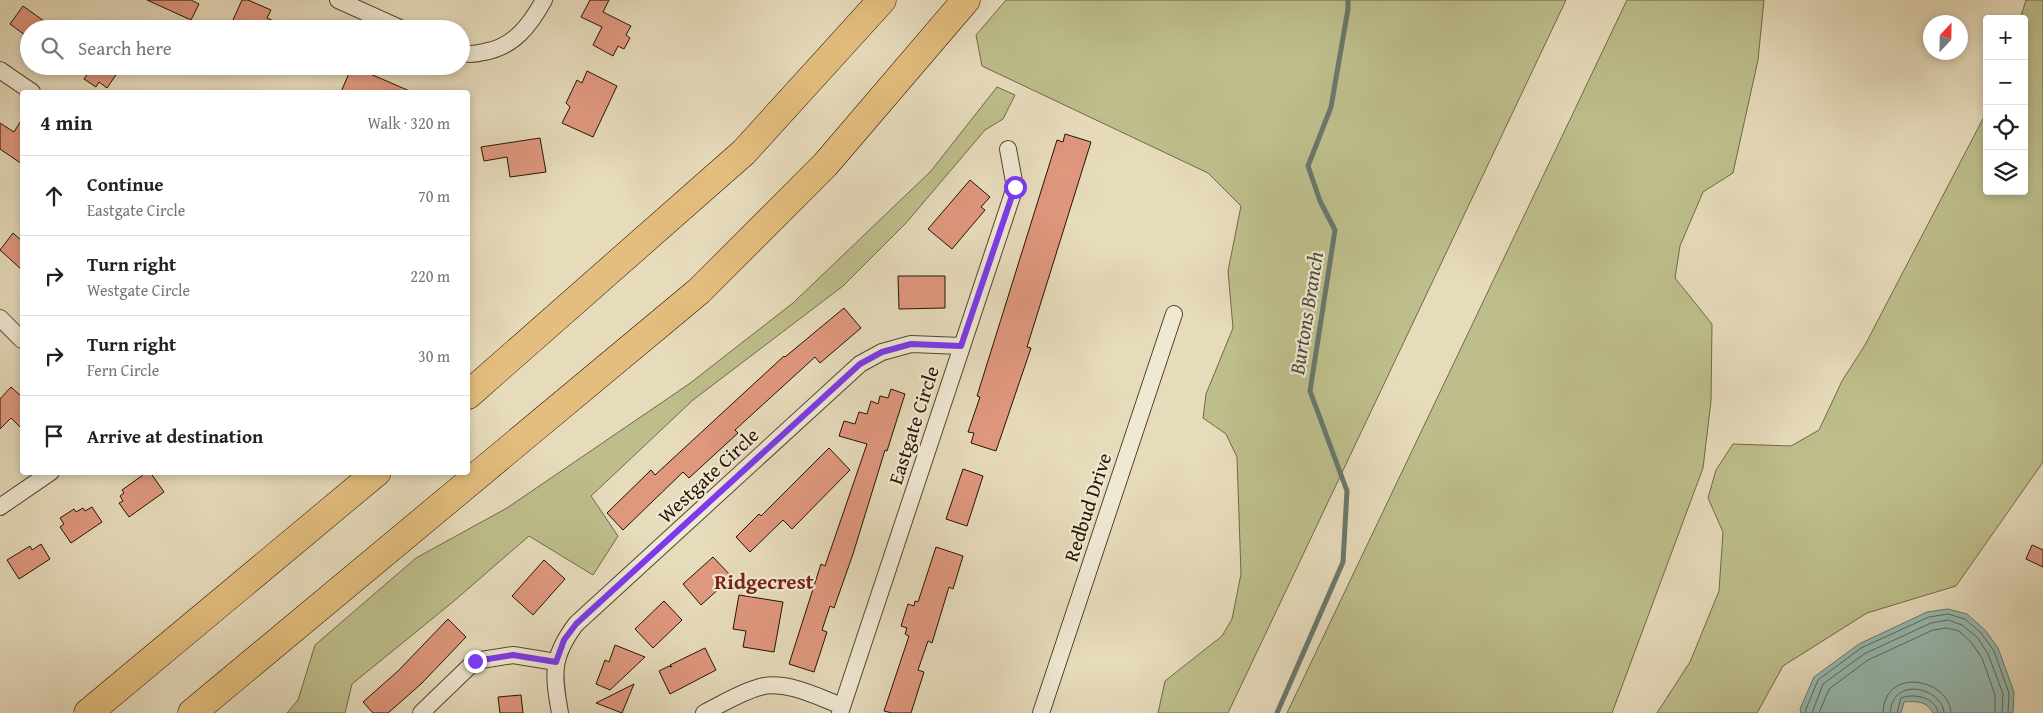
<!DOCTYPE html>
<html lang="en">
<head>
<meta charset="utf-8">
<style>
  :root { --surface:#fff; --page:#f6f6f6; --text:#222; --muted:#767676; --line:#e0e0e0 }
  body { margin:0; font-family:"Gentium Book Plus",serif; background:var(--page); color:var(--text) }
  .controls { position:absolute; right:15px; top:15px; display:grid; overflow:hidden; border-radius:5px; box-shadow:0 2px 8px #0003 }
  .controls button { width:45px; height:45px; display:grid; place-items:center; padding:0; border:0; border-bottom:1px solid var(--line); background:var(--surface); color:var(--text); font:25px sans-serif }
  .compass { position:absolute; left:1923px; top:15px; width:45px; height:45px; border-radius:50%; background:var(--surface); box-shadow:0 2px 8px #0003; rotate:22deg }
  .stop { position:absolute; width:15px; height:15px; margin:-11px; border:4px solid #7c3aed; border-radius:50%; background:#fff }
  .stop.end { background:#7c3aed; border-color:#fff; box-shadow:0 1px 5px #0008 }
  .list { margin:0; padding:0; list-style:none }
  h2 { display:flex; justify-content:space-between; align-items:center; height:65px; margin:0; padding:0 20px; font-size:21px }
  h2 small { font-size:16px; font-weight:400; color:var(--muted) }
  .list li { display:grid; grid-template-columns:32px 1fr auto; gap:15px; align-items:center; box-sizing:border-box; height:80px; padding:0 20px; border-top:1px solid var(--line) }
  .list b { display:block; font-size:19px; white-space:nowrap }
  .list p { margin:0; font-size:16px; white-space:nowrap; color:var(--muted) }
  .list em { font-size:16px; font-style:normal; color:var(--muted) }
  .icon { flex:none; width:28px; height:28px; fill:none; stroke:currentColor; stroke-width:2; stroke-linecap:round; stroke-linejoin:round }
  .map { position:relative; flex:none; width:2043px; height:713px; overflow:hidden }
  .search { position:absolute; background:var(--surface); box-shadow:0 2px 8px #0003; left:20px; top:20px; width:450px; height:55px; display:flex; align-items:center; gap:12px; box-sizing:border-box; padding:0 18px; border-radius:28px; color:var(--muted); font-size:19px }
  .panel { position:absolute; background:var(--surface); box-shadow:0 2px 8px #0003; left:20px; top:90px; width:450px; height:385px; border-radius:5px }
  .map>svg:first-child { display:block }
  .green { fill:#bdbe8b; stroke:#726846 }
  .water { fill:#96bbb3; stroke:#69786b }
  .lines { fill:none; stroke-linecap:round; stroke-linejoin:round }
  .shore { stroke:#5e675a; stroke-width:1 }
  .stream { stroke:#69786b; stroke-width:5 }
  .building { fill:#df977e; stroke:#261300 }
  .street-casing { stroke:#56452f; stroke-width:18 }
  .highway-casing { stroke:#261300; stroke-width:29 }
  .street { stroke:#efe8d3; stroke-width:16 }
  .highway { stroke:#e3be7e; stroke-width:28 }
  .route { stroke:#7c3aed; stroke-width:6 }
  .labels { text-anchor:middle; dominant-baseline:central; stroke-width:4.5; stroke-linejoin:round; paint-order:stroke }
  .street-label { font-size:20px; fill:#261300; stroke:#efe8d3 }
  .water-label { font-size:21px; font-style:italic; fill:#4d4e3f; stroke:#efe8d3 }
  .neighbourhood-label { font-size:21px; font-weight:bold; fill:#7a1f14; stroke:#efe8d3 }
</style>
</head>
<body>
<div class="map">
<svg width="2043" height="713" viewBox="0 0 2043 713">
  <rect width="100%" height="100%" fill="#e6dbbb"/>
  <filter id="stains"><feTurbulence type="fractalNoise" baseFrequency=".004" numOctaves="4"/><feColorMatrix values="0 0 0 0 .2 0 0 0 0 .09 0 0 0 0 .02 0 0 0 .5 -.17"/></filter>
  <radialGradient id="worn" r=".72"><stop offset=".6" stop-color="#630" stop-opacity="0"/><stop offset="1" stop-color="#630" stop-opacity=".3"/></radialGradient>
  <path class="green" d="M 1006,0 L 1566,0 L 1228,713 L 1158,713 L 1165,681 L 1222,636 L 1232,619 L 1241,574 L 1237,457 L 1226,434 L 1203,418 L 1206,394 L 1233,328 L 1228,271 L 1241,206 L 1208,173 L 982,66 L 976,35 Z
    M 1627,0 L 1764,0 L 1758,60 L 1733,173 L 1703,192 L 1680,246 L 1675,278 L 1712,324 L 1711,401 L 1703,468 L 1612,713 L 1287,713 Z
    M 2026,0 L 2043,0 L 2043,462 L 1956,586 L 1867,613 L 1783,666 L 1757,713 L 1657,713 L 1690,662 L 1719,591 L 1723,532 L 1708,498 L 1716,470 L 1733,444 L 1791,446 L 1819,430 L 1842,381 L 1865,345 L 1987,111 L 1987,191 L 2024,191 L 2024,19 L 2020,19 Z
    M 997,87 L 1015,95 L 1003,119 L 985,130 L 906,223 L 843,286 L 693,400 L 591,496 L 618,536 L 593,575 L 529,536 L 454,601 L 352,684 L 345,713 L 287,713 L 298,700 L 315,645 L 416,558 L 507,508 L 689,384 L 793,303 L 931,171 Z"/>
  <path class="water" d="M 1948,609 L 1967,614 L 1985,630 L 1998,648 L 2014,692 L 2013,713 L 1933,713 C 1927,701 1916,701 1904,702 L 1901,713 L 1801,713 L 1800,709 L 1814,677 L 1859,644 L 1927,612 Z"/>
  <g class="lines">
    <path class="shore" d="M 1806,713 L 1806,709 L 1818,680 L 1861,648 L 1929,617 L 1948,614 L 1965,619 L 1981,633 L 1994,651 L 2009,693 L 2008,713
      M 1812,713 L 1823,684 L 1864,654 L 1931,623 L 1948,620 L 1962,625 L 1977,637 L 1988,654 L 2003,694 L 2002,713
      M 1819,713 L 1829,689 L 1868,660 L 1933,630 L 1947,628 L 1959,631 L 1971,642 L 1982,658 L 1995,695 L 1995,713
      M 1883,713 C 1884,665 1950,679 1951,713
      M 1890,713 C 1893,674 1943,689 1944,713
      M 1897,713 L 1901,698 C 1914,693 1936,697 1938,713"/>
    <path class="stream" d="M 1277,713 L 1343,562 L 1347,491 L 1310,391 L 1335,230 L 1320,201 L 1308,166 L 1331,107 L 1348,9 L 1348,0"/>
  </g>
  <path class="building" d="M 147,0 L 191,0 L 199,4 L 191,20 Z
    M 242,0 L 248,0 L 271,10 L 267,18 L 292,29 L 229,29 Z
    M 590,0 L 609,0 L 603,12 L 631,26 L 626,35 L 630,38 L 624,49 L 618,46 L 613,56 L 593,45 L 602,27 L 581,17 Z
    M 23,6 L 55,29 L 29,29 L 29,38 L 10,24 Z
    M 93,66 L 122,66 L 107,88 L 99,82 L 96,87 L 84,79 Z
    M 352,66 L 371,66 L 368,73 L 412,92 L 341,92 Z
    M 587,71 L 617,86 L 593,137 L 562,123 L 570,107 L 566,103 L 577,80 L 582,83 Z
    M 22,119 L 22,164 L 0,149 L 0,123 L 14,132 Z
    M 1065,134 L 1091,142 L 1027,347 L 1031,348 L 996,451 L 971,443 L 974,433 L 968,432 L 980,397 L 977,396 L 1057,140 L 1063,142 Z
    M 540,138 L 546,172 L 510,177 L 507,157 L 484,161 L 481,147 Z
    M 970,180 L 990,197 L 981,207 L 985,210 L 952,249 L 928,229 Z
    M 13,233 L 22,241 L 22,270 L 0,250 Z
    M 898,276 L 945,276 L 945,308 L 899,309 Z
    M 844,308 L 861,328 L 820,363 L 815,357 L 735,430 L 738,433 L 689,478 L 683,472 L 623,530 L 607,513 L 651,470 L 655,475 L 784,356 L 785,357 Z
    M 11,387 L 22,397 L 22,429 L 11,418 L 0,429 L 0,399 Z
    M 891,389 L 905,394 L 887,451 L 885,450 L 853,554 L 834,608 L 830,606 L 822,630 L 827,632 L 814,672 L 789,664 L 821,564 L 825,566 L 867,444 L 839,436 L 844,421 L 855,424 L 859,412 L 867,414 L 871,401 L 878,404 L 880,396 L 888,398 Z
    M 829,448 L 850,470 L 792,529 L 783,520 L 750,552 L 736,537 L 759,514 L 761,516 Z
    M 963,469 L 983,476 L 967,526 L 946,519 Z
    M 147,472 L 150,472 L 164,492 L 129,517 L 119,503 L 123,501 L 120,496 L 124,493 L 122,490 Z
    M 92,507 L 102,522 L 71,543 L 60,527 L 64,524 L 60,518 L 74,509 L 76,512 L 83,508 L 85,511 Z
    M 41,544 L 50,559 L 19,579 L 7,560 L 30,546 L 32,550 Z
    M 2032,545 L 2043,550 L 2043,567 L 2026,559 Z
    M 936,547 L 963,556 L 953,589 L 949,587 L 932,643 L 928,641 L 918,670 L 924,672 L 911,713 L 892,713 L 884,711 L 909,636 L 905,634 L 907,628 L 901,626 L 908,604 L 914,606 L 915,601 L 918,602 Z
    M 713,557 L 732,577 L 701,605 L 683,584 Z
    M 544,560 L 565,579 L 533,615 L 512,596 Z
    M 739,595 L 783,602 L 774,652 L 743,647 L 746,631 L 733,629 Z
    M 664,601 L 682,620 L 653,648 L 635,629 Z
    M 448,619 L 466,637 L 421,684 L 388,713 L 373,713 L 363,702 L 398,671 Z
    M 615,645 L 645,657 L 610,690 L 596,684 L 605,660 L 609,662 Z
    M 705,648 L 716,670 L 670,694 L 659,671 L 669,666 L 672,667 L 670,665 Z
    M 634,684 L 622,713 L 596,703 Z
    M 521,695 L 523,713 L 500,713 L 498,697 Z"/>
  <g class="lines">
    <defs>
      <path id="street" d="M 338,0 L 402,29
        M 461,53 C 470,55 476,54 484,52 C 514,47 530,25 544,0
        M 0,70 L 32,92
        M 0,318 L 22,340
        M 0,507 L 51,472
        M 421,713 L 475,661 L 513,655 L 556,662
        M 560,713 C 553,674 551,657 576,624 L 860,364 L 882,352 L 911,344 L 961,346
        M 704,713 C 722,704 741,692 760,687 C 786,680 818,697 842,706
        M 840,713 L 1015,187 L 1008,149
        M 1041,713 L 1174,314"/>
      <path id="highway" d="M 468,395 L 744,152 L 882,0
        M 88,713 L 377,472
        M 192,713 L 699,291 L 825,165 L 966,0"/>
    </defs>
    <use href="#street" class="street-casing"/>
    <use href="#highway" class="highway-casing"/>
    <use href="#street" class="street"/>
    <use href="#highway" class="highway"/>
  </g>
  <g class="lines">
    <path class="route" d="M 475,661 L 513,655 L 556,662 L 564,640 L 576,624 L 860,364 L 882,352 L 911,344 L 961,346 L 1015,187"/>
  </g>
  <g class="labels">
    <g class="street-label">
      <text transform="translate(913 425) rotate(-72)">Eastgate Circle</text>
      <text transform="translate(708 475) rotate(-43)">Westgate Circle</text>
      <text transform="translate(1087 507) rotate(-72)">Redbud Drive</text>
    </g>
    <g class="water-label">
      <text transform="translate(1306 313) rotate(-81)">Burtons Branch</text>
    </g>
    <g class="neighbourhood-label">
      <text x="764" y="581">Ridgecrest</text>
    </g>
  </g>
  <rect width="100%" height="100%" filter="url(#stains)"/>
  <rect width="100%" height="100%" fill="url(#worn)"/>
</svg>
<div class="controls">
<button>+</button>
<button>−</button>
<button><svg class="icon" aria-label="locate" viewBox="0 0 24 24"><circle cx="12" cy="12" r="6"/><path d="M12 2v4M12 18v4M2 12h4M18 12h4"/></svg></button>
<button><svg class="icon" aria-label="layers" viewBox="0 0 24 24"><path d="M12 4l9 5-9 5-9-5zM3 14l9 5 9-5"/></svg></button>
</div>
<svg class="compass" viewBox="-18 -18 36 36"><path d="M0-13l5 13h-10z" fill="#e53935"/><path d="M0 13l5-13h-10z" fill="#767676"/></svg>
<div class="stop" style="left:1015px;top:187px"></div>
<div class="stop end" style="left:475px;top:661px"></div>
<div class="search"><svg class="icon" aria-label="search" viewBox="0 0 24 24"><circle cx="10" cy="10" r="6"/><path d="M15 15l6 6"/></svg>Search here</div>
<section class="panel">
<h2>4 min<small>Walk · 320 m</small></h2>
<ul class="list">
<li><svg class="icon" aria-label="ahead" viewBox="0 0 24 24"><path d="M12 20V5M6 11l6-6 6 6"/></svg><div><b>Continue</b><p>Eastgate Circle</p></div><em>70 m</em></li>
<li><svg class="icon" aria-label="right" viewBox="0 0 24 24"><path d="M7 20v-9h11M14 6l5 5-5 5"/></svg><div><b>Turn right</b><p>Westgate Circle</p></div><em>220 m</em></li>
<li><svg class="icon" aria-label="right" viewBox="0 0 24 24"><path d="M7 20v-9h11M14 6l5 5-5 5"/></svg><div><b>Turn right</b><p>Fern Circle</p></div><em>30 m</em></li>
<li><svg class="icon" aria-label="arrive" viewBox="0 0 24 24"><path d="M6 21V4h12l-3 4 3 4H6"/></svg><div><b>Arrive at destination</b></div></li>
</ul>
</section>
</div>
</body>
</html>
